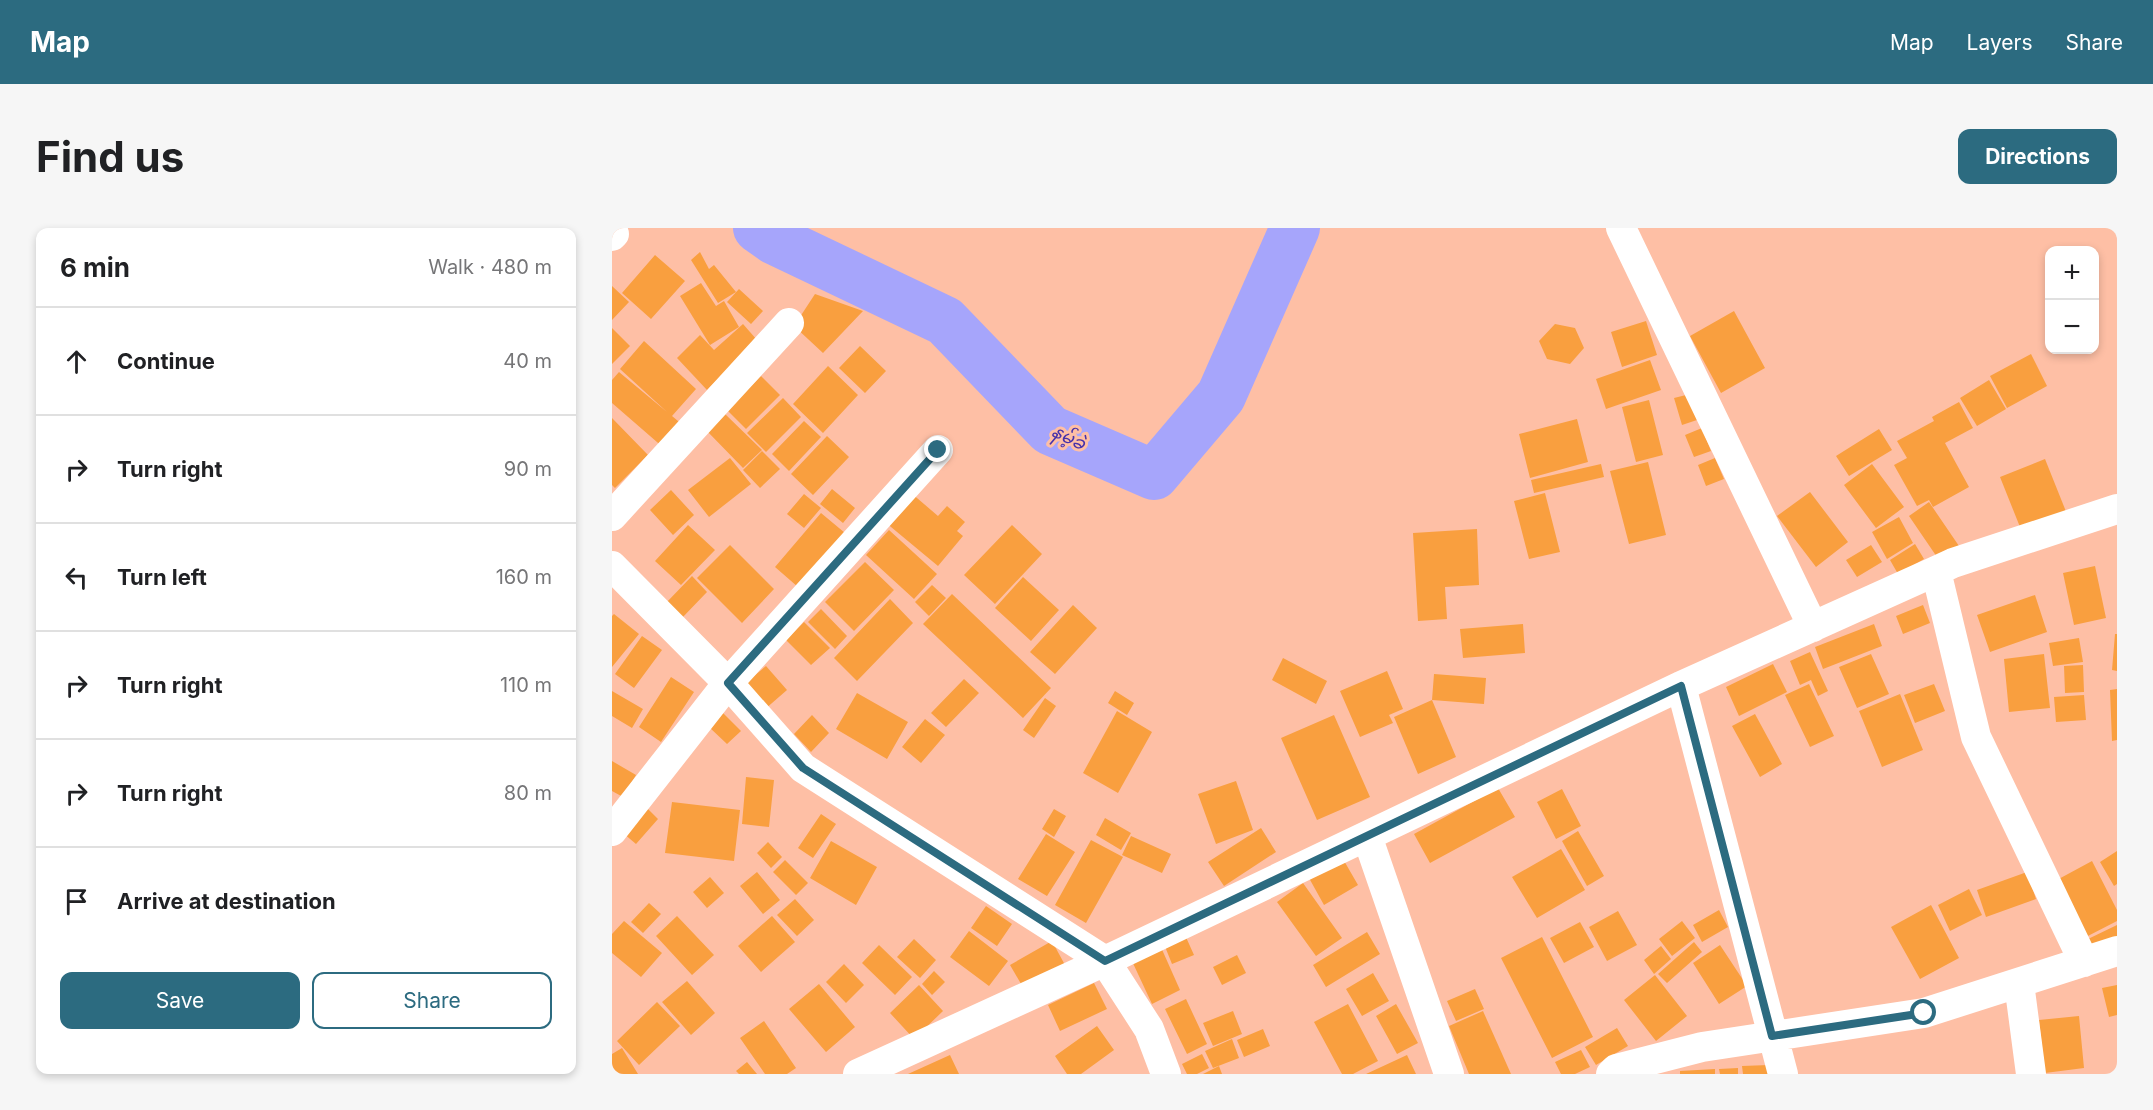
<!DOCTYPE html>
<html lang="en">
<head>
<meta charset="utf-8">
<style>
  :root { --surface:#fff; --page:#f6f6f6; --text:#202124; --muted:#757577; --line:#e0e0e0; --accent:#2c6b80 }
  body { margin:0; font-family:Inter,"Noto Sans Myanmar",sans-serif; background:var(--page); color:var(--text) }
  .controls { position:absolute; right:18px; top:18px; display:grid; overflow:hidden; border-radius:12px; box-shadow:0 3px 9px #0003 }
  .controls button { width:54px; height:54px; display:grid; place-items:center; padding:0; border:0; border-bottom:2px solid var(--line); background:var(--surface); color:var(--text); font:30px sans-serif }
  .stop { position:absolute; width:18px; height:18px; margin:-14px; border:4px solid #2c6b80; border-radius:50%; background:#fff }
  .stop.end { background:#2c6b80; border-color:#fff; box-shadow:0 2px 6px #0008 }
  .list { margin:0; padding:0; list-style:none }
  h2 { display:flex; justify-content:space-between; align-items:center; height:78px; margin:0; padding:0 24px; font-size:26px }
  h2 small { font-size:20px; font-weight:400; color:var(--muted) }
  .list li { display:grid; grid-template-columns:39px 1fr auto; gap:18px; align-items:center; box-sizing:border-box; height:108px; padding:0 24px; border-top:2px solid var(--line) }
  .list b { display:block; font-size:22px; white-space:nowrap }
  .list em { font-size:20px; font-style:normal; color:var(--muted) }
  .actions { display:flex; gap:12px; padding:18px 24px }
  .actions a { flex:1; padding:14px 0; border:2px solid var(--accent); border-radius:12px; text-align:center; font-size:21px; color:var(--accent) }
  .actions .main { background:var(--accent); color:#fff }
  .icon { flex:none; width:33px; height:33px; fill:none; stroke:currentColor; stroke-width:2; stroke-linecap:round; stroke-linejoin:round }
  .map { position:relative; flex:none; width:1505px; height:846px; overflow:hidden; border-radius:12px }
  header { display:flex; align-items:center; gap:36px; box-sizing:border-box; height:84px; padding:0 30px; background:var(--accent); color:#fff }
  header strong { font-size:28px }
  nav { display:flex; gap:33px; margin-inline-start:auto; font-size:21px }
  .intro { display:flex; align-items:center; justify-content:space-between; box-sizing:border-box; height:144px; padding:0 36px }
  h1 { margin:0; font-size:42px }
  .button { padding:15px 27px; border-radius:12px; background:var(--accent); color:#fff; font-size:21px; font-weight:700 }
  main { display:flex; gap:36px; padding:0 36px }
  aside { flex:1; background:var(--surface); border-radius:12px; box-shadow:0 3px 9px #0003 }
  .map>svg:first-child { display:block }
  .lines { fill:none; stroke-linecap:round; stroke-linejoin:round }
  .river { stroke:#a6a5fb; stroke-width:50 }
  .building { fill:#f99f3f }
  .minor { stroke:#fff; stroke-width:30 }
  .route { stroke:#2c6b80; stroke-width:8 }
  .labels { text-anchor:middle; dominant-baseline:central; stroke-width:6; stroke-linejoin:round; paint-order:stroke }
  .water-label { font-size:18px; font-style:italic; fill:#4631aa; stroke:#febfa5 }
</style>
</head>
<body>
<header>
<strong>Map</strong>
<nav><a>Map</a><a>Layers</a><a>Share</a></nav>
</header>
<div class="intro"><h1>Find us</h1><a class="button">Directions</a></div>
<main>
<aside>
<h2>6 min<small>Walk · 480 m</small></h2>
<ul class="list">
<li><svg class="icon" aria-label="ahead" viewBox="0 0 24 24"><path d="M12 20V5M6 11l6-6 6 6"/></svg><div><b>Continue</b></div><em>40 m</em></li>
<li><svg class="icon" aria-label="right" viewBox="0 0 24 24"><path d="M7 20v-9h11M14 6l5 5-5 5"/></svg><div><b>Turn right</b></div><em>90 m</em></li>
<li><svg class="icon" aria-label="left" viewBox="0 0 24 24"><path d="M17 20v-9H6M10 6l-5 5 5 5"/></svg><div><b>Turn left</b></div><em>160 m</em></li>
<li><svg class="icon" aria-label="right" viewBox="0 0 24 24"><path d="M7 20v-9h11M14 6l5 5-5 5"/></svg><div><b>Turn right</b></div><em>110 m</em></li>
<li><svg class="icon" aria-label="right" viewBox="0 0 24 24"><path d="M7 20v-9h11M14 6l5 5-5 5"/></svg><div><b>Turn right</b></div><em>80 m</em></li>
<li><svg class="icon" aria-label="arrive" viewBox="0 0 24 24"><path d="M6 21V4h12l-3 4 3 4H6"/></svg><div><b>Arrive at destination</b></div></li>
</ul>
<div class="actions"><a class="main">Save</a><a>Share</a></div>
</aside>
<div class="map">
<svg width="1505" height="846" viewBox="0 0 1505 846">
  <rect width="100%" height="100%" fill="#febfa5"/>
  <g class="lines">
    <path class="river" d="M 146,0 L 163,12 L 333,93 L 438,202 L 542,247 L 609,168 L 683,0"/>
  </g>
  <path class="building" d="M 88,24 L 97,41 L 102,37 L 124,64 L 106,75 L 79,32 Z
    M 43,27 L 73,53 L 39,91 L 10,65 Z
    M 89,55 L 104,78 L 112,73 L 127,99 L 98,117 L 68,68 Z
    M 0,58 L 17,74 L 0,92 Z
    M 127,61 L 151,83 L 139,96 L 115,74 Z
    M 203,66 L 251,83 L 211,125 L 182,98 Z
    M 1122,83 L 1153,140 L 1109,165 L 1078,108 Z
    M 1034,93 L 1045,127 L 1010,139 L 999,104 Z
    M 131,96 L 145,112 L 95,162 L 65,130 L 88,107 L 102,122 Z
    M 943,96 L 963,100 L 972,120 L 958,136 L 935,131 L 927,113 Z
    M 0,100 L 18,118 L 0,136 Z
    M 32,113 L 84,161 L 60,188 L 72,198 L 53,221 L 0,175 L 0,152 L 7,144 L 55,184 L 8,141 Z
    M 248,118 L 274,143 L 253,165 L 227,140 Z
    M 1419,126 L 1435,158 L 1395,180 L 1378,148 Z
    M 1038,132 L 1049,162 L 994,181 L 984,151 Z
    M 216,138 L 246,167 L 211,205 L 181,176 Z
    M 149,148 L 168,167 L 134,201 L 115,182 Z
    M 1377,152 L 1394,181 L 1365,198 L 1348,170 Z
    M 1078,166 L 1085,192 L 1070,197 L 1062,170 Z
    M 171,170 L 189,189 L 154,224 L 135,205 Z
    M 1037,172 L 1051,227 L 1024,234 L 1010,179 Z
    M 1347,174 L 1361,200 L 1333,215 L 1357,259 L 1321,279 L 1317,272 L 1305,278 L 1282,237 L 1295,230 L 1285,213 L 1322,193 L 1320,189 Z
    M 111,184 L 150,222 L 131,240 L 94,202 Z
    M 0,190 L 36,227 L 3,260 L 0,257 Z
    M 965,191 L 976,234 L 918,250 L 907,206 Z
    M 192,193 L 209,209 L 177,243 L 160,226 Z
    M 1090,200 L 1099,223 L 1082,229 L 1073,207 Z
    M 1267,201 L 1280,222 L 1237,248 L 1224,228 Z
    M 215,208 L 237,229 L 201,267 L 179,246 Z
    M 150,223 L 168,241 L 148,260 L 131,242 Z
    M 118,230 L 139,256 L 97,289 L 76,262 Z
    M 1103,230 L 1112,251 L 1094,258 L 1086,237 Z
    M 1433,231 L 1455,286 L 1410,304 L 1388,249 Z
    M 1036,234 L 1054,307 L 1017,316 L 998,243 Z
    M 989,236 L 992,249 L 922,265 L 919,252 Z
    M 1260,236 L 1292,279 L 1264,300 L 1232,257 Z
    M 220,261 L 243,280 L 231,295 L 208,276 Z
    M 59,262 L 82,287 L 61,307 L 38,282 Z
    M 298,264 L 326,288 L 335,278 L 353,294 L 345,303 L 351,308 L 326,338 L 273,294 Z
    M 1198,264 L 1236,314 L 1204,339 L 1165,288 Z
    M 933,265 L 948,324 L 917,331 L 902,273 Z
    M 192,266 L 209,280 L 192,300 L 175,286 Z
    M 1317,274 L 1347,318 L 1327,332 L 1297,288 Z
    M 209,285 L 233,305 L 186,359 L 163,339 Z
    M 1287,289 L 1301,315 L 1275,331 L 1260,304 Z
    M 76,297 L 103,322 L 69,357 L 43,333 Z
    M 400,297 L 430,326 L 383,376 L 352,347 Z
    M 865,301 L 867,357 L 833,359 L 835,391 L 806,393 L 801,305 Z
    M 277,302 L 325,346 L 302,371 L 254,327 Z
    M 1303,316 L 1312,331 L 1286,346 L 1278,332 Z
    M 118,317 L 162,361 L 130,395 L 85,350 Z
    M 1259,317 L 1270,334 L 1245,349 L 1234,332 Z
    M 253,334 L 282,362 L 242,403 L 213,374 Z
    M 1483,338 L 1494,390 L 1462,397 L 1451,345 Z
    M 80,348 L 95,364 L 69,391 L 53,376 Z
    M 411,349 L 447,382 L 419,413 L 383,380 Z
    M 320,357 L 334,370 L 317,388 L 303,374 Z
    M 340,366 L 439,460 L 411,490 L 311,396 Z
    M 1423,367 L 1435,404 L 1378,424 L 1365,387 Z
    M 278,371 L 301,395 L 245,453 L 222,430 Z
    M 461,377 L 485,400 L 443,446 L 418,424 Z
    M 1311,377 L 1318,395 L 1291,406 L 1284,388 Z
    M 209,381 L 235,408 L 223,421 L 196,394 Z
    M 2,386 L 27,406 L 0,439 L 0,388 Z
    M 192,394 L 218,420 L 199,437 L 174,412 Z
    M 911,396 L 913,425 L 851,430 L 848,401 Z
    M 1262,396 L 1270,418 L 1211,441 L 1203,419 Z
    M 1503,406 L 1505,406 L 1505,443 L 1500,442 Z
    M 30,408 L 50,422 L 22,460 L 3,446 Z
    M 1467,410 L 1471,434 L 1441,438 L 1437,415 Z
    M 1198,424 L 1216,463 L 1206,468 L 1199,452 L 1188,457 L 1178,433 Z
    M 1259,426 L 1277,466 L 1245,480 L 1227,439 Z
    M 1432,426 L 1438,480 L 1397,484 L 1392,431 Z
    M 671,430 L 715,453 L 704,476 L 660,452 Z
    M 1161,436 L 1175,464 L 1127,488 L 1114,459 Z
    M 1471,437 L 1472,464 L 1453,465 L 1452,438 Z
    M 154,438 L 175,462 L 152,482 L 130,458 Z
    M 775,443 L 791,481 L 777,487 L 781,495 L 748,509 L 728,463 Z
    M 822,446 L 874,450 L 872,476 L 820,472 L 844,529 L 806,546 L 782,489 L 820,472 Z
    M 59,449 L 82,464 L 49,514 L 27,499 Z
    M 352,451 L 367,465 L 334,499 L 319,485 Z
    M 1197,456 L 1222,508 L 1198,519 L 1173,467 Z
    M 1322,456 L 1333,483 L 1303,495 L 1292,467 Z
    M 1505,461 L 1505,512 L 1500,513 L 1498,462 Z
    M 0,463 L 31,481 L 20,500 L 0,488 Z
    M 503,463 L 522,475 L 515,487 L 496,475 Z
    M 245,465 L 296,494 L 275,531 L 224,501 Z
    M 1288,466 L 1311,522 L 1270,539 L 1247,483 Z
    M 1472,467 L 1474,492 L 1444,494 L 1442,469 Z
    M 433,470 L 444,478 L 422,510 L 411,502 Z
    M 505,483 L 540,504 L 506,565 L 471,545 Z
    M 111,485 L 129,503 L 115,516 L 97,499 Z
    M 1143,486 L 1170,536 L 1148,549 L 1120,498 Z
    M 200,487 L 217,505 L 199,524 L 182,506 Z
    M 722,487 L 758,569 L 705,592 L 669,510 Z
    M 313,491 L 333,507 L 309,535 L 290,519 Z
    M 0,533 L 24,547 L 11,569 L 0,563 Z
    M 134,549 L 162,552 L 157,599 L 130,596 Z
    M 624,553 L 641,602 L 604,616 L 586,566 Z
    M 886,560 L 903,589 L 818,635 L 802,606 Z
    M 950,561 L 969,598 L 944,611 L 925,574 Z
    M 60,574 L 128,582 L 122,633 L 53,625 Z
    M 34,579 L 46,591 L 24,616 L 11,605 Z
    M 442,581 L 454,588 L 442,609 L 430,601 Z
    M 209,586 L 224,596 L 201,630 L 186,620 Z
    M 493,590 L 519,605 L 509,622 L 484,607 Z
    M 649,600 L 664,624 L 612,658 L 596,634 Z
    M 966,603 L 992,648 L 975,658 L 950,613 Z
    M 434,606 L 463,624 L 435,668 L 406,651 Z
    M 519,608 L 559,626 L 550,645 L 510,627 Z
    M 479,612 L 511,629 L 474,695 L 443,677 Z
    M 219,613 L 265,639 L 244,677 L 198,650 Z
    M 156,614 L 170,629 L 159,640 L 145,625 Z
    M 949,621 L 973,662 L 925,690 L 900,649 Z
    M 1505,623 L 1505,656 L 1502,658 L 1488,634 Z
    M 731,631 L 746,657 L 712,677 L 697,650 Z
    M 173,632 L 196,655 L 184,667 L 161,644 Z
    M 1480,633 L 1505,682 L 1505,693 L 1472,710 L 1443,653 Z
    M 145,644 L 168,672 L 151,686 L 128,658 Z
    M 1415,644 L 1424,671 L 1374,689 L 1365,662 Z
    M 98,649 L 112,665 L 95,680 L 81,664 Z
    M 691,655 L 730,710 L 704,728 L 665,674 Z
    M 1357,661 L 1370,687 L 1338,703 L 1326,677 Z
    M 183,671 L 202,692 L 185,708 L 165,687 Z
    M 37,675 L 49,686 L 31,705 L 19,694 Z
    M 1319,677 L 1347,730 L 1308,751 L 1279,699 Z
    M 374,678 L 400,696 L 385,718 L 359,700 Z
    M 1107,682 L 1116,699 L 1090,714 L 1081,697 Z
    M 1006,683 L 1025,717 L 995,733 L 977,699 Z
    M 65,688 L 102,727 L 80,747 L 44,708 Z
    M 160,688 L 183,714 L 149,744 L 126,718 Z
    M 12,693 L 50,725 L 29,749 L 0,725 L 0,706 Z
    M 1070,693 L 1083,710 L 1060,728 L 1047,711 Z
    M 968,694 L 982,719 L 952,735 L 938,710 Z
    M 1505,697 L 1505,714 L 1482,725 L 1476,711 Z
    M 357,703 L 396,733 L 377,758 L 338,729 Z
    M 755,704 L 768,726 L 714,759 L 701,737 Z
    M 573,707 L 582,727 L 560,736 L 552,716 Z
    M 930,709 L 981,809 L 940,830 L 889,730 Z
    M 302,711 L 324,732 L 308,750 L 285,729 Z
    M 440,713 L 453,737 L 412,761 L 398,737 Z
    M 1082,714 L 1090,724 L 1055,755 L 1046,746 Z
    M 267,717 L 300,749 L 283,767 L 250,735 Z
    M 548,717 L 568,762 L 540,776 L 519,731 Z
    M 1108,717 L 1135,758 L 1107,776 L 1081,735 Z
    M 1049,718 L 1059,731 L 1042,746 L 1032,732 Z
    M 625,727 L 634,745 L 610,757 L 601,739 Z
    M 232,736 L 252,757 L 234,775 L 214,754 Z
    M 322,743 L 333,754 L 320,767 L 310,756 Z
    M 761,745 L 777,773 L 750,788 L 734,761 Z
    M 1043,747 L 1075,788 L 1044,813 L 1012,772 Z
    M 75,753 L 103,785 L 79,807 L 50,774 Z
    M 482,755 L 495,781 L 448,803 L 436,777 Z
    M 207,756 L 243,799 L 214,824 L 177,781 Z
    M 307,757 L 331,783 L 302,811 L 278,785 Z
    M 1505,757 L 1505,787 L 1497,789 L 1490,760 Z
    M 863,761 L 872,781 L 844,793 L 835,773 Z
    M 574,771 L 595,816 L 575,826 L 553,781 Z
    M 45,774 L 68,798 L 27,837 L 5,813 Z
    M 736,776 L 766,833 L 741,846 L 730,846 L 702,794 Z
    M 784,776 L 806,815 L 785,826 L 764,788 Z
    M 621,783 L 630,806 L 601,818 L 591,795 Z
    M 871,783 L 899,846 L 857,846 L 837,798 Z
    M 1467,788 L 1472,840 L 1433,845 L 1427,792 Z
    M 152,793 L 184,840 L 175,846 L 153,846 L 128,810 Z
    M 485,798 L 502,822 L 469,846 L 455,846 L 443,828 Z
    M 1005,800 L 1016,818 L 984,837 L 973,819 Z
    M 651,801 L 658,818 L 632,829 L 625,812 Z
    M 620,811 L 627,830 L 601,840 L 593,823 Z
    M 10,820 L 26,846 L 0,846 L 0,826 Z
    M 969,822 L 978,839 L 963,846 L 949,846 L 943,834 Z
    M 590,826 L 597,840 L 585,846 L 575,846 L 570,836 Z
    M 338,827 L 347,846 L 296,846 Z
    M 795,827 L 804,846 L 754,846 Z
    M 135,834 L 145,846 L 127,846 L 124,843 Z
    M 1157,837 L 1158,846 L 1131,846 L 1130,838 Z
    M 607,838 L 610,846 L 591,846 Z
    M 1126,840 L 1126,846 L 1108,846 L 1107,841 Z
    M 1103,841 L 1103,846 L 1068,846 L 1068,843 Z"/>
  <g class="lines">
    <path class="minor" d="M 1009,0 L 1201,399
      M 0,8 L 2,6
      M 0,288 L 177,95
      M 0,338 L 116,455 L 191,540 L 493,733 L 537,801 L 554,846
      M 1324,343 L 1364,509 L 1472,734
      M 1069,458 L 1171,846
      M 0,603 L 116,455 L 326,222
      M 755,608 L 837,846
      M 1407,755 L 1419,846
      M 246,846 L 493,733 L 1069,458 L 1324,343 L 1341,335 L 1505,281
      M 999,846 L 1004,841 L 1090,819 L 1312,785 L 1505,723"/>
  </g>
  <g class="lines">
    <path class="route" d="M 326,222 L 116,455 L 191,540 L 493,733 L 1069,458 L 1160,808 L 1312,785"/>
  </g>
  <g class="labels">
    <g class="water-label">
      <text transform="translate(457 209) rotate(26)">နမ့်ခဲ</text>
    </g>
  </g>
</svg>
<div class="controls">
<button>+</button>
<button>−</button>
</div>
<div class="stop" style="left:1312px;top:785px"></div>
<div class="stop end" style="left:326px;top:222px"></div>
</div>
</main>
</body>
</html>
